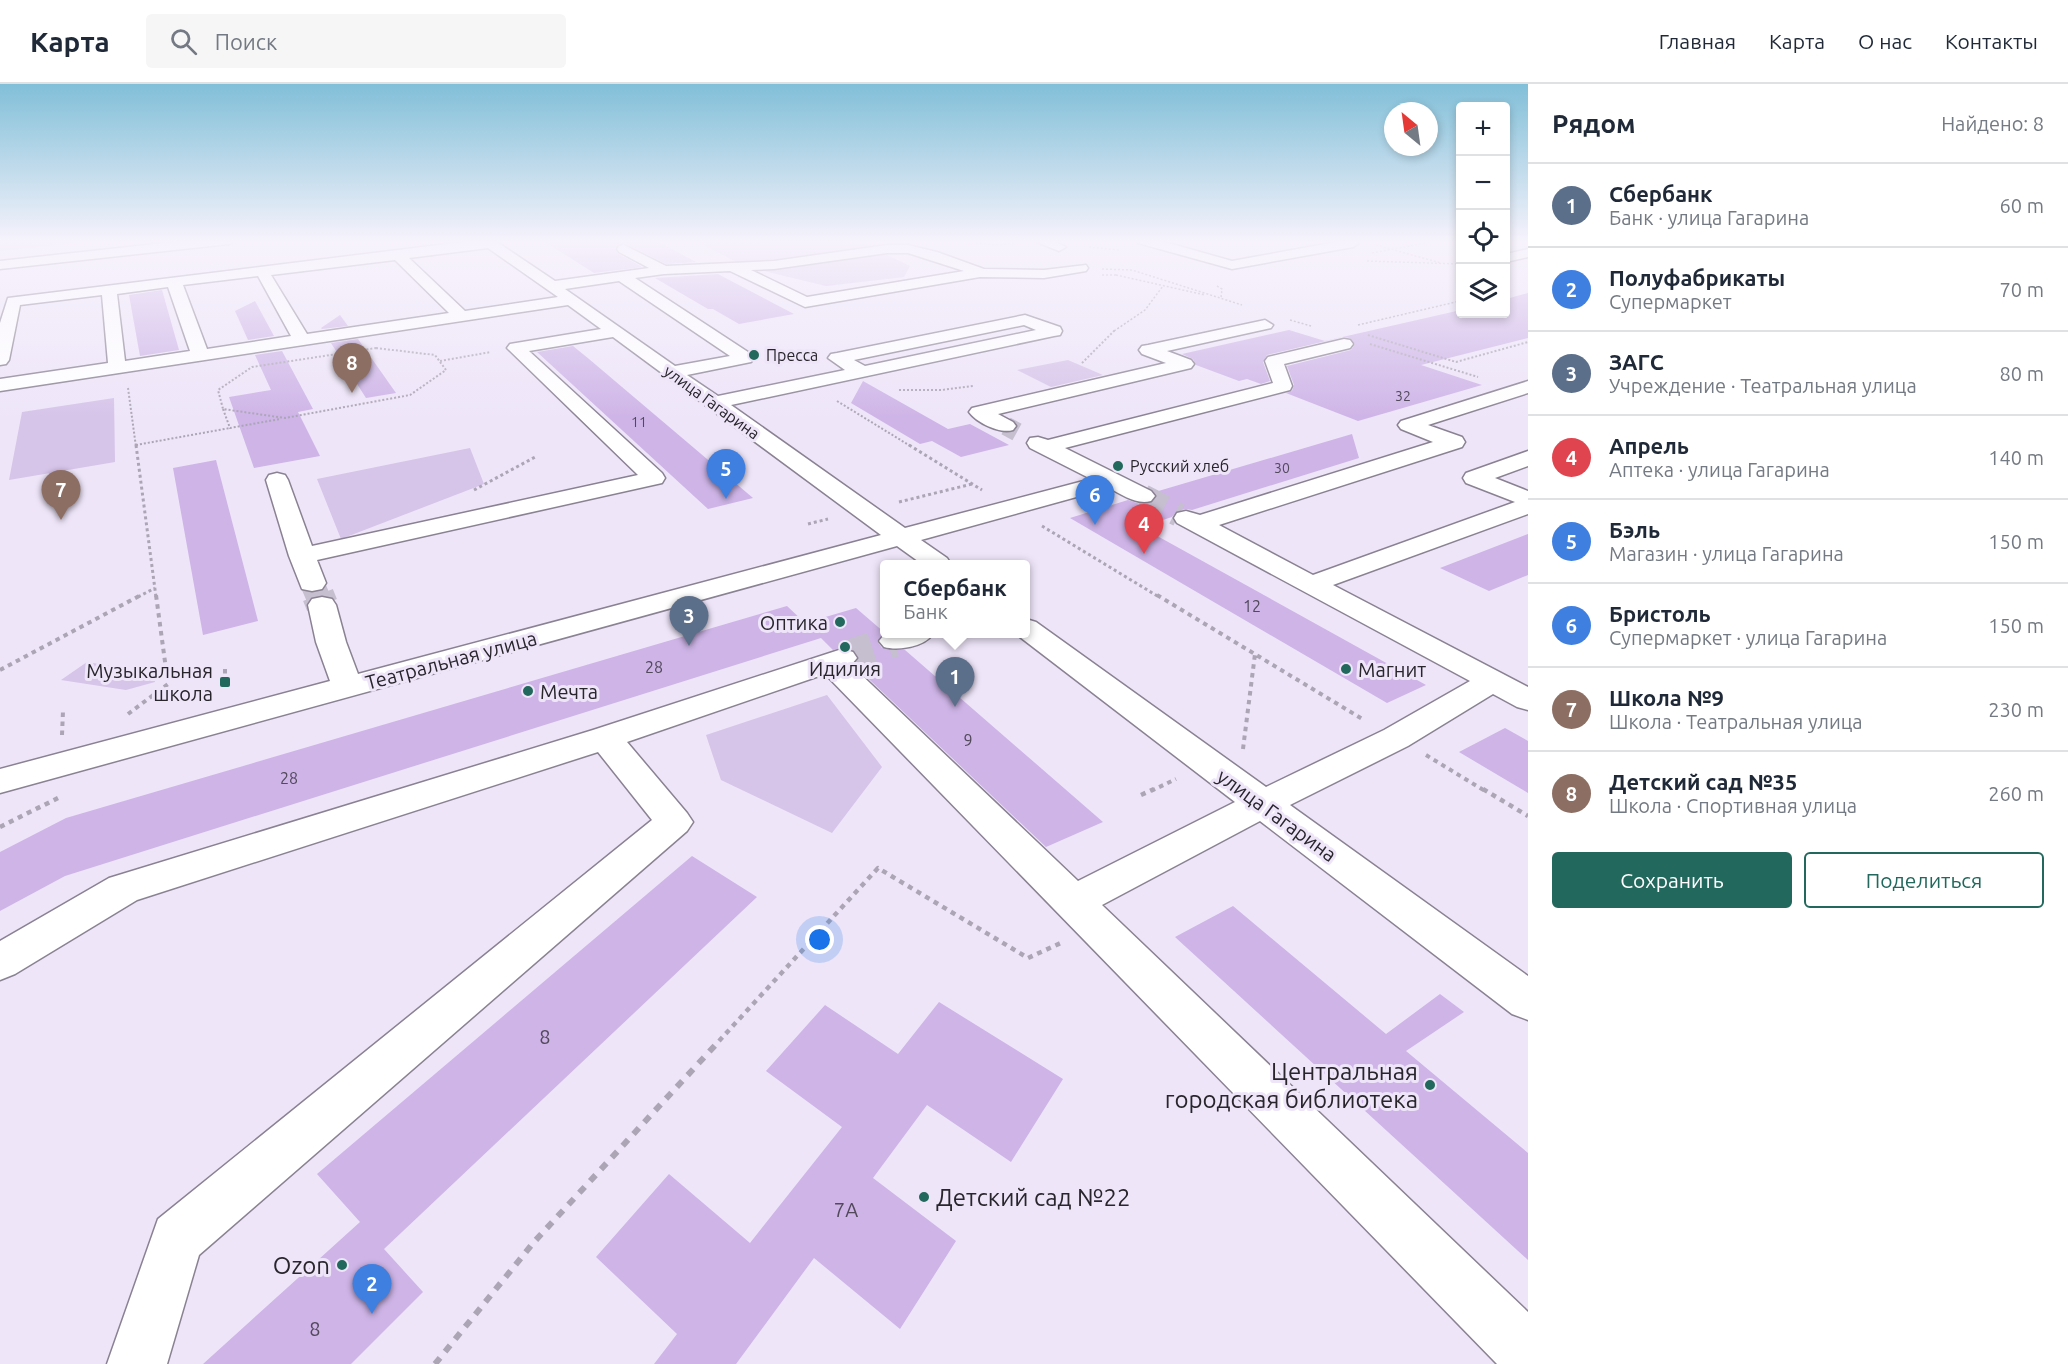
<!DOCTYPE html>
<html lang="ru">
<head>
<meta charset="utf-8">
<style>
  :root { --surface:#fff; --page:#f6f6f7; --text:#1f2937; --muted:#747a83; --line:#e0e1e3; --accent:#22685c }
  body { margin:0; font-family:Ubuntu,sans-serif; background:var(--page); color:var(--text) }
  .controls { position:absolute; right:18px; top:18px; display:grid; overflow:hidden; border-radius:6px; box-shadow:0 3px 9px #0003 }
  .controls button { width:54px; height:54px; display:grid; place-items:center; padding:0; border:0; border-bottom:2px solid var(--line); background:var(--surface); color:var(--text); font:30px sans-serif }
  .compass { position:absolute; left:1384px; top:18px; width:54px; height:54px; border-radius:50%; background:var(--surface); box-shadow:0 3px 9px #0003; rotate:331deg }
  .you { position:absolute; left:820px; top:856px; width:21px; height:21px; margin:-15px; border:4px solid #fff; border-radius:50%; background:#1a73e8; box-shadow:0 0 0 9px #1a73e833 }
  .badge { display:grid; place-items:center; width:39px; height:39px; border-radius:50%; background:var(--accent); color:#fff; font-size:20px; font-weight:700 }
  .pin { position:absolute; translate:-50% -50px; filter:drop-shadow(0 2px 3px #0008) }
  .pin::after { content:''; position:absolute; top:32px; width:21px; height:18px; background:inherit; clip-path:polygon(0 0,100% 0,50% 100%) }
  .popup { position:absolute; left:880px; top:476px; width:150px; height:78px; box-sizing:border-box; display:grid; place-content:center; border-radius:6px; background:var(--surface); filter:drop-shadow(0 2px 4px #0005); font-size:20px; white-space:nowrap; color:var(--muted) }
  .popup b { font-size:22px; color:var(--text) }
  .popup::after { content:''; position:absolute; left:50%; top:100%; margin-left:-12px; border:12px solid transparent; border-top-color:var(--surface) }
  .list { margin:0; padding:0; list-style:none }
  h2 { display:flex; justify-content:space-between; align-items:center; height:78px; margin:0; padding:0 24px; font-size:26px }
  h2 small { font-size:20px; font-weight:400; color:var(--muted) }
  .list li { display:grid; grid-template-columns:39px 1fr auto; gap:18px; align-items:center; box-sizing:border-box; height:84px; padding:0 24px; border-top:2px solid var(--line) }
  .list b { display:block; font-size:22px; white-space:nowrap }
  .list p { margin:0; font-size:20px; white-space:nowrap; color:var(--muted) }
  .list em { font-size:20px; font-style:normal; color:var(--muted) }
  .actions { display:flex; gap:12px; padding:18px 24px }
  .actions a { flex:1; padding:14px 0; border:2px solid var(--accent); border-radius:6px; text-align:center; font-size:21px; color:var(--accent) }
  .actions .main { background:var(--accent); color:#fff }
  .icon { flex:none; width:33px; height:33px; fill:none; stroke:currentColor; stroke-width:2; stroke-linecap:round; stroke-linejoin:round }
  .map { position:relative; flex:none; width:1528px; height:1280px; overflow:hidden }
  header { display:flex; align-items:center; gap:36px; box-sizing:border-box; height:84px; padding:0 30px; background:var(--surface); border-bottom:2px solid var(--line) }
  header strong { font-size:28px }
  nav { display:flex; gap:33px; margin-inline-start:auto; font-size:21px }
  .search { width:420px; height:54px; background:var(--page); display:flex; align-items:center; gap:15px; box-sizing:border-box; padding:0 21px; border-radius:6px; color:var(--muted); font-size:22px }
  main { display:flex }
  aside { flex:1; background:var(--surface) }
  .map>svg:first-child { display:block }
  .green { fill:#d6c4e9 }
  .building { fill:#ceb4e7 }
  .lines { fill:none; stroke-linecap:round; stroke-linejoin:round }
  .minor-tunnel-far2 { stroke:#c6bfd0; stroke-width:19; stroke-dasharray:19 10; stroke-linecap:butt }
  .minor-tunnel-far1 { stroke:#c6bfd0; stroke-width:24; stroke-dasharray:24 12; stroke-linecap:butt }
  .minor-tunnel { stroke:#c6bfd0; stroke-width:32; stroke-dasharray:32 16; stroke-linecap:butt }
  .minor-casing { stroke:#8a8293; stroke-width:3 }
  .path-far5 { stroke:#aca5b5; stroke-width:1.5; stroke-dasharray:2 2; stroke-linecap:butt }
  .path-far4 { stroke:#aca5b5; stroke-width:2; stroke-dasharray:2 2; stroke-linecap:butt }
  .path-far3 { stroke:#aca5b5; stroke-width:3; stroke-dasharray:3 3; stroke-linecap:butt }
  .path-far2 { stroke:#aca5b5; stroke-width:4; stroke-dasharray:4.5 4.5; stroke-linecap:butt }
  .path-far1 { stroke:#aca5b5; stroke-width:4.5; stroke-dasharray:5 5; stroke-linecap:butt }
  .path { stroke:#aca5b5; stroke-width:6; stroke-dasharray:8 8; stroke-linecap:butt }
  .minor { fill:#fff; fill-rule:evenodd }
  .poi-dot { fill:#22685c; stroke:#eee5f9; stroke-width:2 }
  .labels { text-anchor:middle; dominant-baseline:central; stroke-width:6; stroke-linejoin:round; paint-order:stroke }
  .far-number-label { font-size:14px; fill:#52495b }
  .far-poi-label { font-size:16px; fill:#28252c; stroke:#eee5f9; text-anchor:start }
  .far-street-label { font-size:16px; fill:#28252c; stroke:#eee5f9 }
  .number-label { font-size:16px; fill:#52495b }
  .poi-label { font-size:20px; fill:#28252c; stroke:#eee5f9; text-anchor:end }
  .street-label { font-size:20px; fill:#28252c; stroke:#eee5f9 }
  .near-number-label { font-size:20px; fill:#52495b }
  .near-poi-label { font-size:24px; fill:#28252c; stroke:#eee5f9; text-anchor:end }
</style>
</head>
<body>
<header>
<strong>Карта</strong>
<div class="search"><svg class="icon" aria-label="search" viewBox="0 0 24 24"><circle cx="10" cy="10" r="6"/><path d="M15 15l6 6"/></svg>Поиск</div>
<nav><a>Главная</a><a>Карта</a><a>О нас</a><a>Контакты</a></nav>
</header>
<main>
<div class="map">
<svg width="1528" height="1280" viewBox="0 0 1528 1280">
  <rect width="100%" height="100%" fill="#eee5f9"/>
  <path class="green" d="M 0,156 L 68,156 L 76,159 L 0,167 Z
    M 694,156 L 824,156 L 865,160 L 910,182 L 904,193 L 826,202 L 744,182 Z
    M 1068,276 L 1103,291 L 1051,303 L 1017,286 Z
    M 114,314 L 115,378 L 9,396 L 22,328 Z
    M 470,364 L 484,400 L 341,455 L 317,395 Z
    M 87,578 L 153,589 L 155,598 L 126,606 L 61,596 Z
    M 827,611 L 882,683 L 832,749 L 721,696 L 706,651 Z"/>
  <path class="building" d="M 542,156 L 655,156 L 696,178 L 666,180 L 624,159 L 615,164 L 617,169 L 642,183 L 594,189 Z
    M 718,190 L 794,230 L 739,240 L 713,225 L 708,225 L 655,194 Z
    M 162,206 L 179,266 L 140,272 L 129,211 Z
    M 1528,209 L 1528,254 L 1421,281 L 1482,301 L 1358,337 L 1286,309 L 1292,307 L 1294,301 L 1287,282 L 1351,266 L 1355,260 L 1350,254 L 1343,253 L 1267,271 L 1263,278 L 1270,297 L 1261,300 L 1247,295 L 1239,297 L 1196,281 L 1193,275 L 1182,270 L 1289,246 L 1325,257 L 1461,226 L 1461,230 L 1506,230 L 1506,215 Z
    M 255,217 L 274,252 L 248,256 L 235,227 Z
    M 340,231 L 348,242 L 322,245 L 321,244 Z
    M 358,255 L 396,309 L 366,314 L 331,259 Z
    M 573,262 L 589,275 L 753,414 L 708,425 L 537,268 Z
    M 282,267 L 313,325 L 298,328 L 320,372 L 254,384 L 229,313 L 271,306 L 255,271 Z
    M 863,297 L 948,345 L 970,340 L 1009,361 L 961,373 L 932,357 L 920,360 L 851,319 Z
    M 1352,350 L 1359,374 L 1192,426 L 1186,425 L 1177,427 L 1172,433 L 1141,443 L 1426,601 L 1387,619 L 1070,434 L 1128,416 L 1140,420 L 1151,419 L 1157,412 L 1155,408 Z
    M 216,376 L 258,537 L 203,551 L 173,384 Z
    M 1528,450 L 1528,491 L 1489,507 L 1440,484 Z
    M 787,522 L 805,539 L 856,524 L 885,549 L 877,557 L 882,564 L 905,566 L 1103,738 L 1046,763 L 854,581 L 859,574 L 855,567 L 843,563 L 833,566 L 821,554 L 65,792 L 0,827 L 0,768 L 66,734 Z
    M 1505,644 L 1528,657 L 1528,709 L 1459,668 Z
    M 692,772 L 757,813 L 384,1165 L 423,1208 L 351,1280 L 203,1280 L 360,1138 L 317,1090 Z
    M 1233,822 L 1386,950 L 1440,910 L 1464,928 L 1406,967 L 1528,1069 L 1528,1176 L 1175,853 Z
    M 939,918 L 1063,995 L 1011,1078 L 927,1021 L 873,1094 L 956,1157 L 900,1245 L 814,1174 L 736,1280 L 654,1280 L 677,1250 L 596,1173 L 669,1090 L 750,1159 L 842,1043 L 766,987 L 825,921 L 898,970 Z"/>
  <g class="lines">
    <path class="minor-tunnel-far2" d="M 1006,342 L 1017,348"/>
    <path class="minor-tunnel-far1" d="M 1143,412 L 1179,431
      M 312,499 L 318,513"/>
    <path class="minor-tunnel" d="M 318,511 L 322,521
      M 842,574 L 894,557"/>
    <defs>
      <path id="minor" d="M 192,156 L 235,156 L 229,160 L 0,185 L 0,177 Z
        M 479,156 L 494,156 L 555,197 L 649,184 L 619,168 L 617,165 L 619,162 L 624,161 L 666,182 L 774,177 L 887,161 L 908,161 L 937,168 L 984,185 L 1044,186 L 1086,181 L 1088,184 L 1086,187 L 1044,194 L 980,193 L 805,223 L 730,187 L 664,190 L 635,194 L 751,270 L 754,274 L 751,278 L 687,291 L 718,312 L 845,286 L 828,274 L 831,270 L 837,269 L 1025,231 L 1060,243 L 1062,247 L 1060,251 L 1054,252 L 731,321 L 905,444 L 1091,395 L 1030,364 L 1027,359 L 1030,354 L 1038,353 L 1048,356 L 1273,299 L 1265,277 L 1268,273 L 1344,255 L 1350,256 L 1353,260 L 1350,264 L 1284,280 L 1292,302 L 1290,306 L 1065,364 L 1151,407 L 1155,412 L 1151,417 C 1136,421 1123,411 1109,404 L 921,456 L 947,474 L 951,480 L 922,480 L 897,462 L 0,709 L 0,685 L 330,597 L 316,558 L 308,521 L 312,515 L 322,513 L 332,515 L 336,521 L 346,558 L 358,590 L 881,451 L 613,253 L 529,267 L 662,389 L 665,394 L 662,399 L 317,476 L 326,499 L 322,505 L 312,507 L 302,505 L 289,472 L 266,396 L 269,391 L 277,389 L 285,391 L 288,396 L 312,462 L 638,391 L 507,264 L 510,260 L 516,259 L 601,245 L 568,221 L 0,307 L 0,295 L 108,279 L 102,211 L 20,221 L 9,276 L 6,280 L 0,281 L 0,239 L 8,214 ZM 488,164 L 558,213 L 465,227 L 409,174 ZM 887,169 L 908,169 L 964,187 L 807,213 L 751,186 L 774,185 ZM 395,176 L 449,229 L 307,250 L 271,191 ZM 258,192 L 291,252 L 207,265 L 183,201 ZM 619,197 L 730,272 L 675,282 L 565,205 ZM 168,203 L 190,267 L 125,277 L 117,210 ZM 1024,241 L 1036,246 L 865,282 L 854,276 Z
        M 1032,156 L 1051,156 L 1066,163 L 1059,167 Z
        M 1137,156 L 1158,156 L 1232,177 L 1347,156 L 1357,156 L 1359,159 L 1353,163 L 1232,185 L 1138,159 Z
        M 1528,165 L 1528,173 L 1506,178 L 1506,170 Z
        M 1265,236 L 1273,241 L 1271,244 L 1167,267 L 1191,276 L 1194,280 L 1191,284 L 998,330 L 1013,338 L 1016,342 L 1013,346 C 1000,350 977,339 969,328 L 972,324 L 1166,279 L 1142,270 L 1139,266 L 1142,262 L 1148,261 Z
        M 1528,297 L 1528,309 L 1428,341 L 1462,353 L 1465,358 L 1462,363 L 1219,441 L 1313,491 L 1515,418 L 1466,399 L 1463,394 L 1466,389 L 1528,367 L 1528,382 L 1495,394 L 1528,407 L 1528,430 L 1333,501 L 1528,603 L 1528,626 L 1517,623 L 1493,610 L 1408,662 L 1290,721 L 1528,892 L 1528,936 L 1512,930 L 1260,737 L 1102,821 L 1528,1228 L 1528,1280 L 1497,1280 L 825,590 L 627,658 L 687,729 L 693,738 L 687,747 L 199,1171 L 167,1280 L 107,1280 L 158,1135 L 652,736 L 598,668 L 137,816 L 15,890 L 0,896 L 0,857 L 109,794 L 593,646 L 842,565 L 853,568 L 857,574 L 851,581 L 1078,797 L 1235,718 L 1016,550 L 1026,550 L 1026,535 L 1036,538 L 1266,703 L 1384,646 L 1470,597 L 1177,439 L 1174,434 L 1177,429 L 1186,427 L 1200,431 L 1433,358 L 1401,345 L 1398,341 L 1401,337 Z
        M 888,550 L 933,550 C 924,563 898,567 884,563 L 879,557 L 884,551 Z"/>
    </defs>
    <use href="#minor" class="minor-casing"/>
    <path class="path-far5" d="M 1446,156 L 1460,160
      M 972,159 L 999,161 L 1015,159
      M 1376,161 L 1441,179
      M 1089,163 L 1120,166
      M 1372,169 L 1442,156
      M 1367,177 L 1460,180
      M 1102,185 L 1132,186 L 1242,221
      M 1102,191 L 1116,191
      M 1116,191 L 1205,211
      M 1217,202 L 1222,205 L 1221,214
      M 1290,236 L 1311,242
      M 1358,241 L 1460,217
      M 1114,247 L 1145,226 L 1163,202"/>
    <path class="path-far4" d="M 1368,251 L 1456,278 L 1528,258
      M 1370,260 L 1478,293
      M 376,264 L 435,271 L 446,286 L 410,311 L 285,334 L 223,325 L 218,306 L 252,283 Z
      M 440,277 L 491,268
      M 1082,279 L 1116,245
      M 128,304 L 136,363
      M 899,306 L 942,306 L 973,302
      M 837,317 L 912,363
      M 223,325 L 230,344 L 280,335
      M 136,361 L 230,344"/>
    <path class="path-far3" d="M 136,361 L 156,513
      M 909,361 L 982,406
      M 474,406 L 537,372
      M 899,418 L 972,400
      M 808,440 L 828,435
      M 1042,442 L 1159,513
      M 138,513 L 155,504"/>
    <path class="path-far2" d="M 1157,511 L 1364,636
      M 225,585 L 225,598
      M 0,586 L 141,511
      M 128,630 L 168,600 L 156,511
      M 62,651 L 63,627
      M 1243,665 L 1255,570
      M 1426,671 L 1485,707
      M 1151,707 L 1176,695"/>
    <path class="path-far1" d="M 1483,705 L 1528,732
      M 1141,711 L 1154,705
      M 0,743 L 58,714
      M 719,957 L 878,784 L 1028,874 L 1063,858"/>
    <path class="path" d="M 435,1280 L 534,1158 L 720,956"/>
    <use href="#minor" class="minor"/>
  </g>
  <linearGradient id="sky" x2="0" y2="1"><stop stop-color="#81bfd8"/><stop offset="0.47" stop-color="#f7f3fc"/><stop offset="1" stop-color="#f7f3fc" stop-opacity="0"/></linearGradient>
  <rect width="1528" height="335" fill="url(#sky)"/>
  <g class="poi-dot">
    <circle cx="754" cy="271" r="6"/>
    <circle cx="1118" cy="382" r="6"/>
    <circle cx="840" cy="538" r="6"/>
    <circle cx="845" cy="563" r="6"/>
    <circle cx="1346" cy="585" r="6"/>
    <rect x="219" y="592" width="12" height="12" rx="3"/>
    <circle cx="528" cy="607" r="6"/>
    <circle cx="1430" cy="1001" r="6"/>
    <circle cx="924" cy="1113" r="6"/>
    <circle cx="342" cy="1181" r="6"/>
  </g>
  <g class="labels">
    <g class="far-number-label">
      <text x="1403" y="312">32</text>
      <text x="639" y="338">11</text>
      <text x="1282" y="384">30</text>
    </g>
    <g class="far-poi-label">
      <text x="766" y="271">Пресса</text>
      <text x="1130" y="382">Русский хлеб</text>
    </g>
    <g class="far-street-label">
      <text transform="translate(712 318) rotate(36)">улица Гагарина</text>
    </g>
    <g class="number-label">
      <text x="1252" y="522">12</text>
      <text x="654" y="583">28</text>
      <text x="968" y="656">9</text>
      <text x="289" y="694">28</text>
    </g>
    <g class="poi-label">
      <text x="828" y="538">Оптика</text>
      <text x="845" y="584" text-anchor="middle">Идилия</text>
      <text x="1358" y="585" text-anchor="start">Магнит</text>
      <text x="213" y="586">Музыкальная<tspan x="213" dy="23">школа</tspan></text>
      <text x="540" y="607" text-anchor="start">Мечта</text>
    </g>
    <g class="street-label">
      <text transform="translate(451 576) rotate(-15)">Театральная улица</text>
      <text transform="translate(1277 731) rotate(36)">улица Гагарина</text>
    </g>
    <g class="near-number-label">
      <text x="545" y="952">8</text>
      <text x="846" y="1125">7А</text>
      <text x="315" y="1244">8</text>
    </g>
    <g class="near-poi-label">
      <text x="1418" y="987">Центральная<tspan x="1418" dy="28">городская библиотека</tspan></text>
      <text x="936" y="1113" text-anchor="start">Детский сад №22</text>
      <text x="330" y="1181">Ozon</text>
    </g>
  </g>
</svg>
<div class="controls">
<button>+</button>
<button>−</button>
<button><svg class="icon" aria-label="locate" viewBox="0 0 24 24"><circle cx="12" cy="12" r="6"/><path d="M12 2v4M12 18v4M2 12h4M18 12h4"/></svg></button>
<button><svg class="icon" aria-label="layers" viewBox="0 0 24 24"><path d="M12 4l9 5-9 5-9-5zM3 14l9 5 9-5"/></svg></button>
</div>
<svg class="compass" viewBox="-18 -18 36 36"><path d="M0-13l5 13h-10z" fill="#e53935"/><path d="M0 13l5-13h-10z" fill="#747a83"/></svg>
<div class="you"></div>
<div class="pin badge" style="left:955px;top:623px;background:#5c6f8a">1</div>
<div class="popup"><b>Сбербанк</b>Банк</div>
<div class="pin badge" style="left:372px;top:1230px;background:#3f7fe0">2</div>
<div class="pin badge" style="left:689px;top:562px;background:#5c6f8a">3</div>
<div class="pin badge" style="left:1144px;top:470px;background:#e0444e">4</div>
<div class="pin badge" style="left:726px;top:415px;background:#3f7fe0">5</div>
<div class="pin badge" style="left:1095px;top:441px;background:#3f7fe0">6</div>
<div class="pin badge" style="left:61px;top:436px;background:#8d6e63">7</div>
<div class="pin badge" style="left:352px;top:309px;background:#8d6e63">8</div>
</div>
<aside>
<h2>Рядом<small>Найдено: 8</small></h2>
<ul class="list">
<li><span class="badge" style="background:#5c6f8a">1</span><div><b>Сбербанк</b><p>Банк · улица Гагарина</p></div><em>60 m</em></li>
<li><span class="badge" style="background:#3f7fe0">2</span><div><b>Полуфабрикаты</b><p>Супермаркет</p></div><em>70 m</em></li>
<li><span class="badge" style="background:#5c6f8a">3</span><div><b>ЗАГС</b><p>Учреждение · Театральная улица</p></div><em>80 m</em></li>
<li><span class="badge" style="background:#e0444e">4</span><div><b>Апрель</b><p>Аптека · улица Гагарина</p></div><em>140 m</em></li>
<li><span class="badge" style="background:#3f7fe0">5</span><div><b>Бэль</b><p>Магазин · улица Гагарина</p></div><em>150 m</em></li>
<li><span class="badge" style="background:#3f7fe0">6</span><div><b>Бристоль</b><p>Супермаркет · улица Гагарина</p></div><em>150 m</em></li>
<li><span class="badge" style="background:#8d6e63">7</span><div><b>Школа №9</b><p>Школа · Театральная улица</p></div><em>230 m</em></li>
<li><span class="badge" style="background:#8d6e63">8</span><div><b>Детский сад №35</b><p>Школа · Спортивная улица</p></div><em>260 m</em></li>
</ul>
<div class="actions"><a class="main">Сохранить</a><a>Поделиться</a></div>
</aside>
</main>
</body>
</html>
